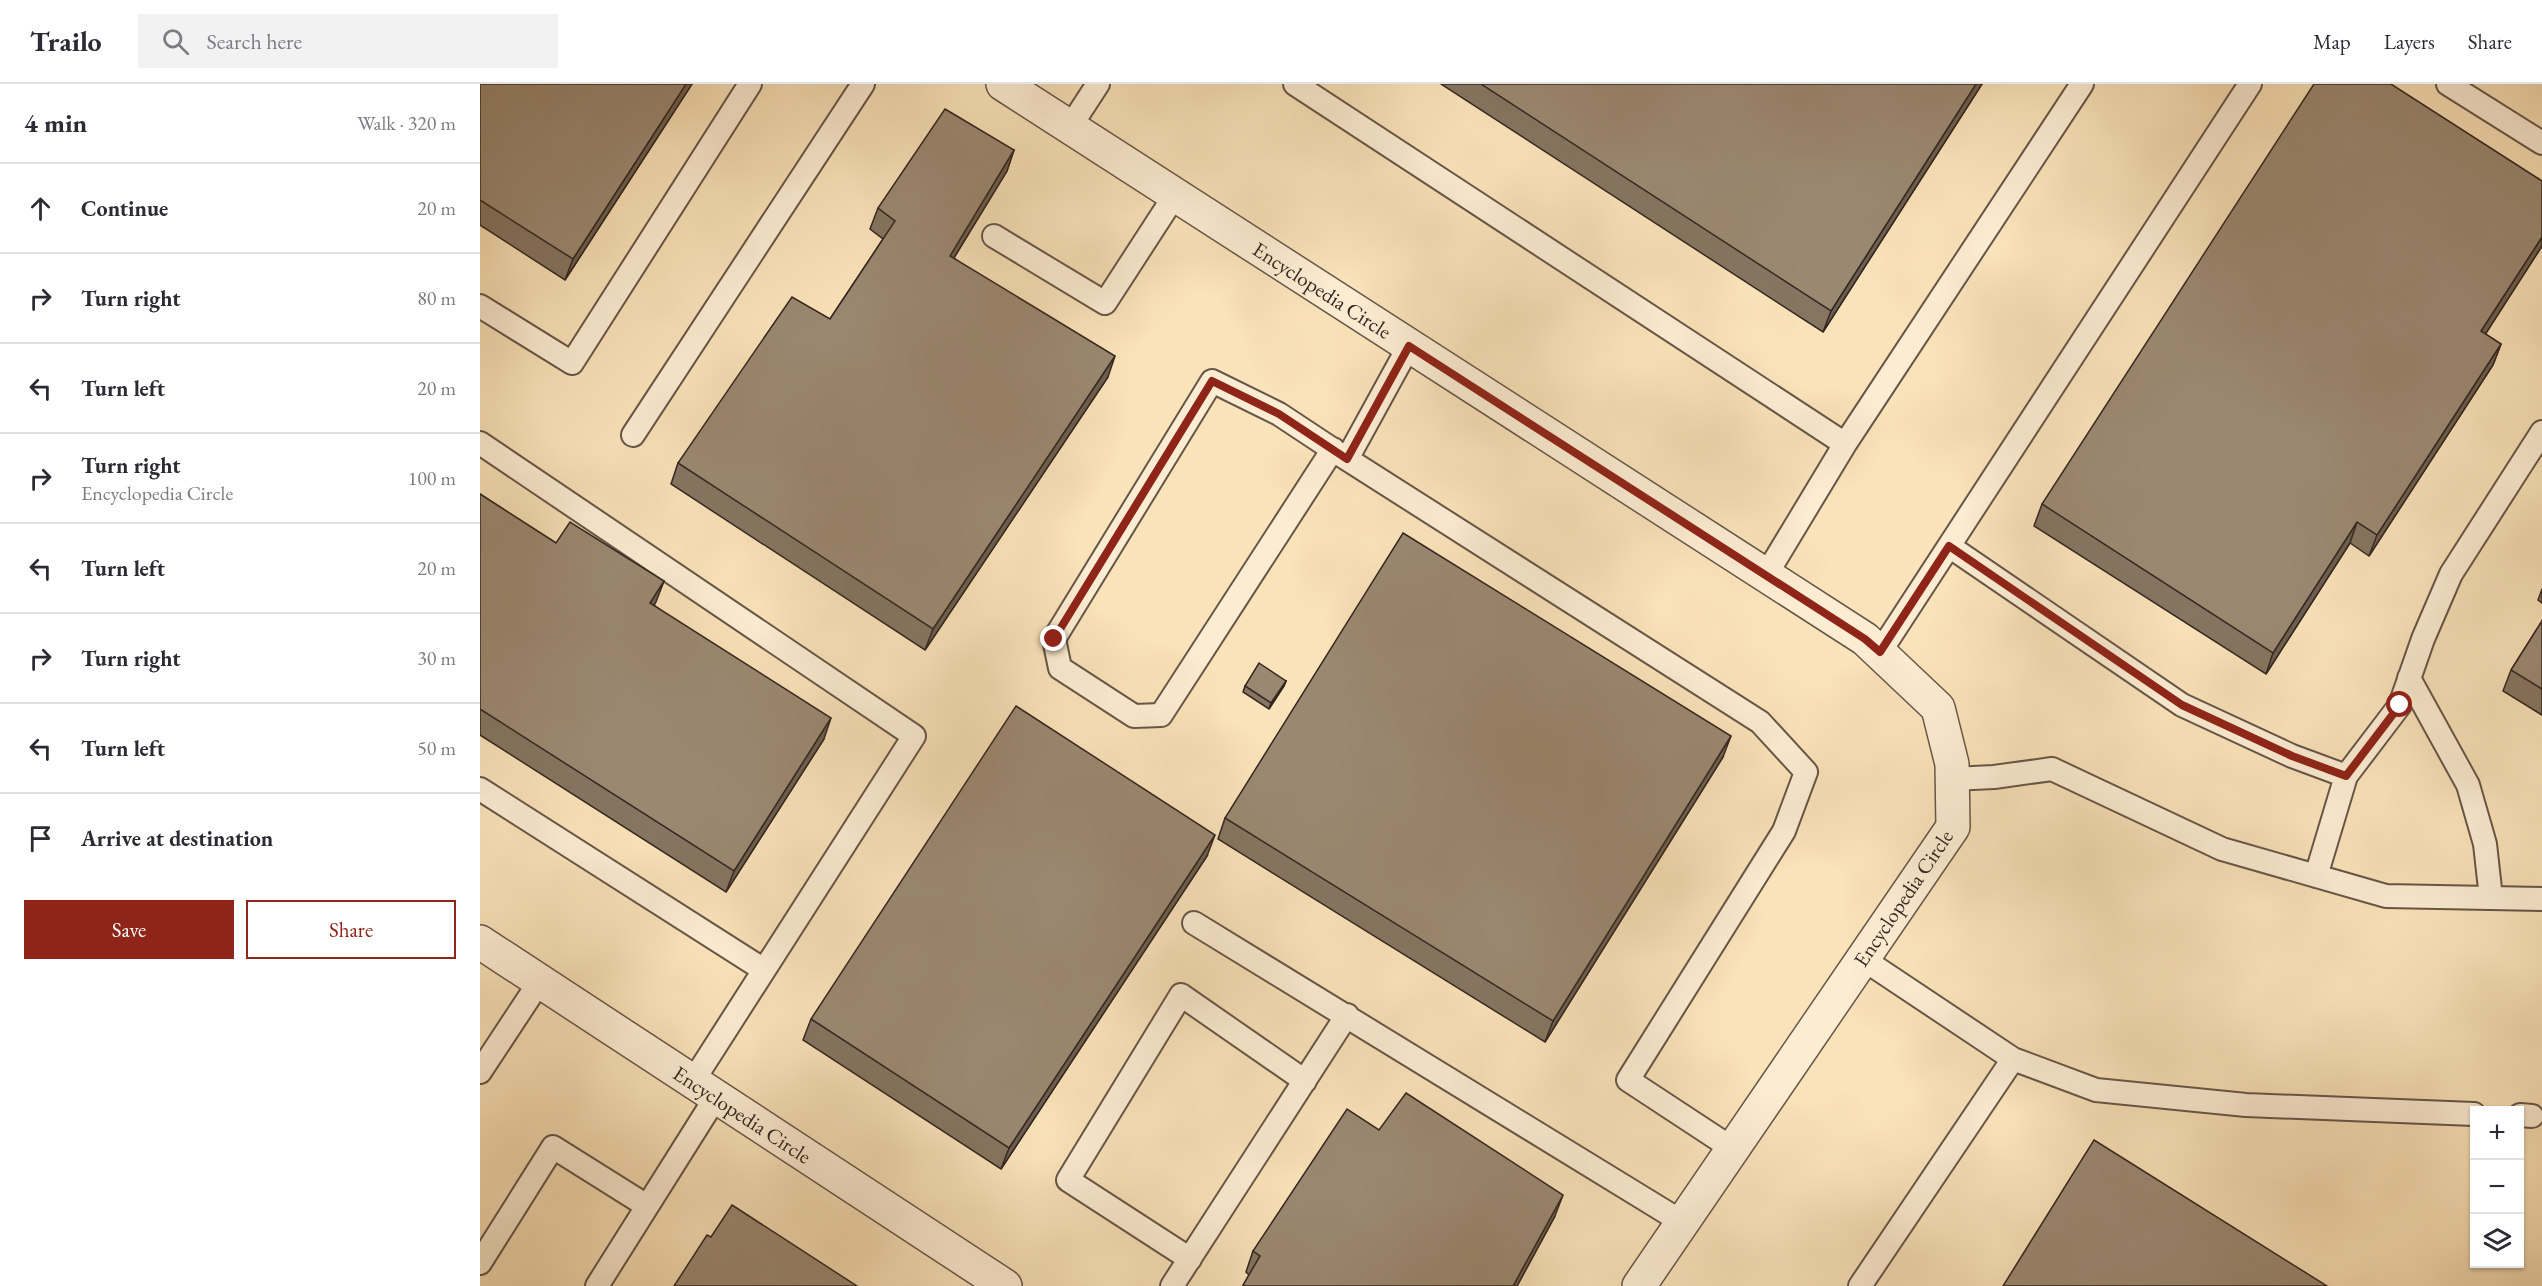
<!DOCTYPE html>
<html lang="en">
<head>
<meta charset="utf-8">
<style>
  :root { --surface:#fff; --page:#f2f2f3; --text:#2b2b33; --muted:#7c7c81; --line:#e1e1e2; --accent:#8f2418 }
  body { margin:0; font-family:"EB Garamond",serif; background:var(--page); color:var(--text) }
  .controls { position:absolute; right:18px; bottom:18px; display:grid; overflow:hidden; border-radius:0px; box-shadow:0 2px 4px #0004 }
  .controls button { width:54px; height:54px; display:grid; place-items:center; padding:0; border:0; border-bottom:2px solid var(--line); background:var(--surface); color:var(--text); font:30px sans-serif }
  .stop { position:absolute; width:18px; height:18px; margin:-14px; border:4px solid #8f2418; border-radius:50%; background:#fff }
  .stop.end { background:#8f2418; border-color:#fff; box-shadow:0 2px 6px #0008 }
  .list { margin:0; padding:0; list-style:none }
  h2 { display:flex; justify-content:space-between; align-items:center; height:78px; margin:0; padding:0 24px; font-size:26px }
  h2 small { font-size:20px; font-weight:400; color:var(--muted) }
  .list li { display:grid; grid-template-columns:39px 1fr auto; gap:18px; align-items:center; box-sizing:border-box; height:90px; padding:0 24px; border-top:2px solid var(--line) }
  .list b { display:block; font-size:22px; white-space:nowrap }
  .list p { margin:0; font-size:20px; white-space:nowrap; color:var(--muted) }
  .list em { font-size:20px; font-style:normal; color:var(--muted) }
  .actions { display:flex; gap:12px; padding:18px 24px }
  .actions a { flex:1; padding:14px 0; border:2px solid var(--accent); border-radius:0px; text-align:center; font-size:21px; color:var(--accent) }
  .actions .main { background:var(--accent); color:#fff }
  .icon { flex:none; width:33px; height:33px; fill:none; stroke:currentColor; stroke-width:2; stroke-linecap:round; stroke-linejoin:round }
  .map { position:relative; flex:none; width:2062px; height:1202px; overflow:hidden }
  header { display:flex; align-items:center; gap:36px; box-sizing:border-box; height:84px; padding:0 30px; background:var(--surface); border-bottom:2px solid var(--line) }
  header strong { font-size:28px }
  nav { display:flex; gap:33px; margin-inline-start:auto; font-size:21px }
  .search { width:420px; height:54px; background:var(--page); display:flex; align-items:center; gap:15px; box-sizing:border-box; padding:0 21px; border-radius:0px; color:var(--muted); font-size:22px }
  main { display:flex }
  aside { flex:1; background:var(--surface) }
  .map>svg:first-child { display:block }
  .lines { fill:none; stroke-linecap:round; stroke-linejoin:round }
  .service-casing { stroke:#665648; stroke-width:26 }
  .minor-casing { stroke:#665648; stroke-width:36 }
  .service { stroke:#fcecd2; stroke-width:22 }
  .minor { stroke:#fcecd2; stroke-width:33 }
  .wall { fill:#857561; stroke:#342722; stroke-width:1.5 }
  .shaded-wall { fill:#6c5f4f; stroke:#342722; stroke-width:1.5 }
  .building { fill:#9b8871; stroke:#342722; stroke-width:1.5 }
  .route { stroke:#8f2418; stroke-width:8 }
  .labels { text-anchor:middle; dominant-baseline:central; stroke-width:4.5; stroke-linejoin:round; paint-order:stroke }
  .street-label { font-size:21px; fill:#342722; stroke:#fcecd2 }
</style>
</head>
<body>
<header>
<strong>Trailo</strong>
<div class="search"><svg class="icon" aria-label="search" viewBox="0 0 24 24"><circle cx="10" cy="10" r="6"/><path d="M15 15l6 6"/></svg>Search here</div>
<nav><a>Map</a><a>Layers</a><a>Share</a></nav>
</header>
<main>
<aside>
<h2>4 min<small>Walk · 320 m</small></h2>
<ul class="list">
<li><svg class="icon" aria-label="ahead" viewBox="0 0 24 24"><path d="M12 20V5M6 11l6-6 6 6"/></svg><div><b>Continue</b></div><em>20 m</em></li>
<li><svg class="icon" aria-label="right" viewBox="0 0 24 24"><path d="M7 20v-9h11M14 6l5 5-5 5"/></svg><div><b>Turn right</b></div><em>80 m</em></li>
<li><svg class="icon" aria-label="left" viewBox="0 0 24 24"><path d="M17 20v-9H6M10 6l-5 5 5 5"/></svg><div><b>Turn left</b></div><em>20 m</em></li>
<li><svg class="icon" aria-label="right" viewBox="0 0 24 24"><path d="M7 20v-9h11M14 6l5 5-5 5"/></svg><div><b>Turn right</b><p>Encyclopedia Circle</p></div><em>100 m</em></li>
<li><svg class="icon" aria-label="left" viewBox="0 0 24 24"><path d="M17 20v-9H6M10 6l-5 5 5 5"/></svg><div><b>Turn left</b></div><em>20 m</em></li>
<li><svg class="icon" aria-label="right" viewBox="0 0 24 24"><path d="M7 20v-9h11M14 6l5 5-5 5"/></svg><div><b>Turn right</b></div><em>30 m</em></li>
<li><svg class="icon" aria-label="left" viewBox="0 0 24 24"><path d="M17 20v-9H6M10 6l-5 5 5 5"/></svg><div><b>Turn left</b></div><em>50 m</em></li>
<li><svg class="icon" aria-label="arrive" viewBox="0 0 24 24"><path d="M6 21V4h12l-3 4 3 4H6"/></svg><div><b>Arrive at destination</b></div></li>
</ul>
<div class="actions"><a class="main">Save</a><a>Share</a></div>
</aside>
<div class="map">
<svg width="2062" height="1202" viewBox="0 0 2062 1202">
  <rect width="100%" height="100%" fill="#fae2b9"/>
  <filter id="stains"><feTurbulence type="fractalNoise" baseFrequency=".00333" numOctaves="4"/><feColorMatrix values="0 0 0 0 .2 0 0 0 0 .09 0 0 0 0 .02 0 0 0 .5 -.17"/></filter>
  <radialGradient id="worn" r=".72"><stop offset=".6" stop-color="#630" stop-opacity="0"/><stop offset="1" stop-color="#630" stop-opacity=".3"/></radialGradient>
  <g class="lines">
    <defs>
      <path id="service" d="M 815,0 L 1365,360 L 1602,0
        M 1968,0 L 2062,59
        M 590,43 L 618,0
        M 514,152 L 625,219 L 695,111
        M 0,222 L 92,279 L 270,0
        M 929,262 L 867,375 L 1280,638 L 1326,688 L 1304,747 L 1148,996 L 1253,1065
        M 153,351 L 383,0
        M 0,359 L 434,652 L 213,997
        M 853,365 L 681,631 L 654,632 L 580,584 L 574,555 L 732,297 L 799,330 L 867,375
        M 1469,462 L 1702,621 L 1812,672 L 1866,692 L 1920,621 L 1943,555 L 1971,490 L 2062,348
        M 1286,491 L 1365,360
        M 1400,568 L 1770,0
        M 1929,594 L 1988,701 L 2005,760 L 2011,814
        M 1472,695 L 1514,693 L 1572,685 L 1742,765 L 1906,812 L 2062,815
        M 0,705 L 284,886
        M 1836,792 L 1866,692
        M 714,839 L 1202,1138
        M 1533,975 L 1616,1006 L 1766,1021 L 1994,1030
        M 0,988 L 60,897
        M 2040,1031 L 2052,1032
        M 710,1175 L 588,1096 L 701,911 L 825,997
        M 0,1179 L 73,1063 L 167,1122
        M 117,1202 L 236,1013
        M 692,1202 L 867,931
        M 1380,1202 L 1533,975 L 1383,875"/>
      <g id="minor">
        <path id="s1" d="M 523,0 L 1385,555 L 1458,624 L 1472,680 L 1473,743 L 1159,1202"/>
        <path id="s2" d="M 0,858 L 525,1202"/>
      </g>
    </defs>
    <use href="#service" class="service-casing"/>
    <use href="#minor" class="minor-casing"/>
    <use href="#service" class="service"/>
    <use href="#minor" class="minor"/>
  </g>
  <path class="wall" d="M 0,0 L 212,0 L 85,196 L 0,141 Z
    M 961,0 L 1502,0 L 1343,248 Z
    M 534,66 L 527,87 L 474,174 L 628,293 L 445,566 L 191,400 L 198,379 L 350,235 L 403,155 L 390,145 L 398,124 Z
    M 2062,97 L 2062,162 L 2005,250 L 2021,260 L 2013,281 L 1889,472 L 1870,459 L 1786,590 L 1554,442 L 1562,420 Z
    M 0,410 L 76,459 L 184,497 L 174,521 L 344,655 L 246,808 L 0,651 Z
    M 2062,505 L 2062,519 L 2058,516 Z
    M 2062,537 L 2062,631 L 2023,607 L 2031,586 Z
    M 806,597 L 804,602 L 789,625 L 763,608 L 765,602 Z
    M 1243,673 L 1065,958 L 738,755 L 745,734 Z
    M 727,772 L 521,1085 L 323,956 L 331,935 Z
    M 899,1046 L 1075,1132 L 1037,1202 L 763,1202 L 769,1191 L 766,1188 L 773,1167 Z"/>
  <path class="shaded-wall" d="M 206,0 L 212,0 L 85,196 L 93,175 Z
    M 1496,0 L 1502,0 L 1343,248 L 1351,227 Z
    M 534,66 L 527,87 L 462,193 L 470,172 Z
    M 2062,153 L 2062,162 L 1994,268 L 2001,247 Z
    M 2021,260 L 2013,281 L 1889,472 L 1897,451 Z
    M 635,272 L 628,293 L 445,566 L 453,545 Z
    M 1877,438 L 1870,459 L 1786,590 L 1793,569 Z
    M 184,497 L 176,518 L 162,540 L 170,519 Z
    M 806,597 L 804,602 L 789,625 L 791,619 Z
    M 351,634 L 344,655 L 246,808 L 254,787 Z
    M 1251,652 L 1243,673 L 1065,958 L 1073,937 Z
    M 735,751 L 727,772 L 521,1085 L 529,1064 Z
    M 1083,1111 L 1075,1132 L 1037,1202 L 1033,1202 Z"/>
  <path class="building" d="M 0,0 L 206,0 L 93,175 L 0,116 Z
    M 1001,0 L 1496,0 L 1351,227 Z
    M 1834,0 L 1911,0 L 2062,97 L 2062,153 L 2001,247 L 2021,260 L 1897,451 L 1877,438 L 1793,569 L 1562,420 Z
    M 465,25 L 534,66 L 470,172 L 635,272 L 453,545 L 198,379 L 312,213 L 350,235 L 415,137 L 398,124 Z
    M 0,410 L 76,459 L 90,438 L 184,497 L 170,519 L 351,634 L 254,787 L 0,625 Z
    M 923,449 L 1251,652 L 1073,937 L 745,734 Z
    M 2062,537 L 2062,605 L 2031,586 Z
    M 779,579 L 806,597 L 791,619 L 765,602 Z
    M 536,622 L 735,751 L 529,1064 L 331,935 Z
    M 926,1009 L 1083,1111 L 1033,1202 L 766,1202 L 763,1201 L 780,1172 L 773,1167 L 867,1025 L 899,1046 Z
    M 1614,1056 L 1847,1202 L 1523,1202 Z
    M 252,1121 L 377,1202 L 194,1202 L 227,1151 L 231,1153 Z"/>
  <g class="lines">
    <path class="route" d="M 574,555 L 732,297 L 799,330 L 867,375 L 929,262 L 1385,555 L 1400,568 L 1469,462 L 1702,621 L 1812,672 L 1866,692 L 1920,621"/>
  </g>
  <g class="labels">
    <g class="street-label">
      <text stroke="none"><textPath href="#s1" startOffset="380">Encyclopedia Circle</textPath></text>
      <text transform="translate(1423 814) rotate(-56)">Encyclopedia Circle</text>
      <text stroke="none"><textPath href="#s2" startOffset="314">Encyclopedia Circle</textPath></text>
    </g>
  </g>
  <rect width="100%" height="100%" filter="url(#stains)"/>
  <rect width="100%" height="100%" fill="url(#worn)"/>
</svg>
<div class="controls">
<button>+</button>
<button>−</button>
<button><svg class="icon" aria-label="layers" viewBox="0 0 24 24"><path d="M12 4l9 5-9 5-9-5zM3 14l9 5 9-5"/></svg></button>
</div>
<div class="stop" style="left:1920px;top:621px"></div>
<div class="stop end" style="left:574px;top:555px"></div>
</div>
</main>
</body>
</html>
